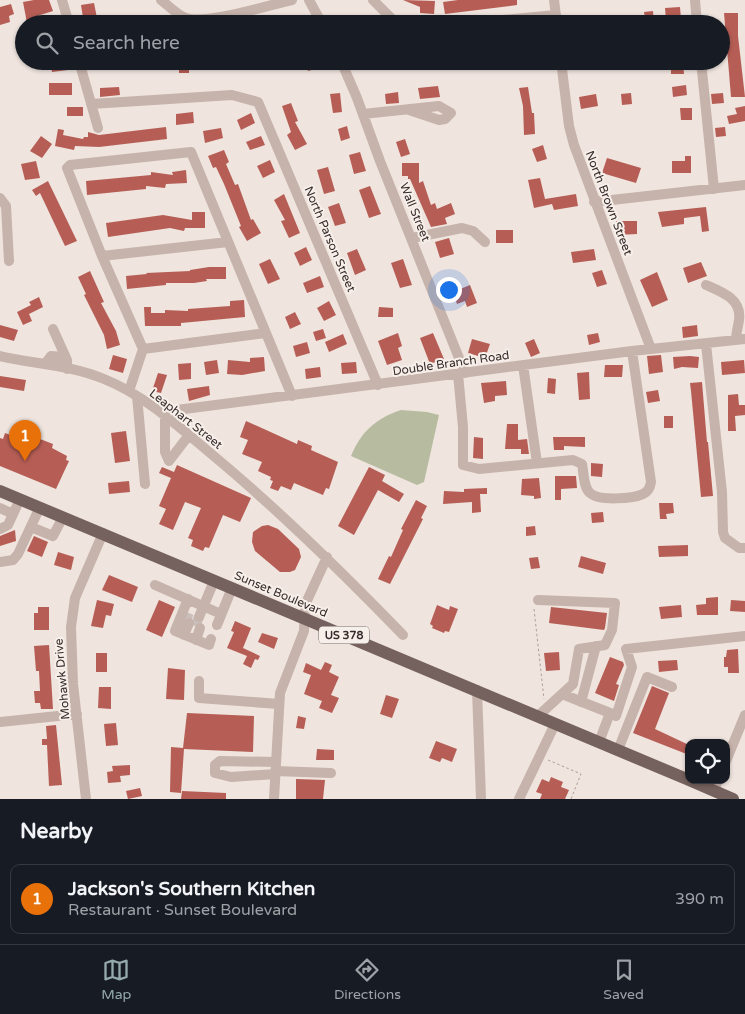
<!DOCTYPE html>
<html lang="en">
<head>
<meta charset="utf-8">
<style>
  :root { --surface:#171b24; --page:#242831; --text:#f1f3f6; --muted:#9ea1a6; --line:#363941; --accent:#95aaaa }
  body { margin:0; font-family:"Varela Round",sans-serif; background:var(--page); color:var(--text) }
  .controls { position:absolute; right:15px; bottom:15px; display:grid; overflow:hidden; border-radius:10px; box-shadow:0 1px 4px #0004 }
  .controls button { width:45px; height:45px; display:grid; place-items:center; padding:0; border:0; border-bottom:1px solid var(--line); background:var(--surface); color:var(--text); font:25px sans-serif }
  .you { position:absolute; left:448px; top:289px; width:18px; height:18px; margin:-12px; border:4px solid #fff; border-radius:50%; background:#1a73e8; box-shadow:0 0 0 8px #1a73e833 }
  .badge { display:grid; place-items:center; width:32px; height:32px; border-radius:50%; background:var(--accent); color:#fff; font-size:16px; font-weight:700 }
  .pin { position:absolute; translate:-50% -41px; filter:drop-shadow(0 1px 2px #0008) }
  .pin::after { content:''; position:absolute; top:26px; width:18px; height:15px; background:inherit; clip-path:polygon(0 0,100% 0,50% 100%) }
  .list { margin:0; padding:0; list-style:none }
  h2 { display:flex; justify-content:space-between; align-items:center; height:65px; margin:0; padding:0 20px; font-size:21px }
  h2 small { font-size:16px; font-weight:400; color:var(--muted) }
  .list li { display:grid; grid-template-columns:32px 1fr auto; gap:15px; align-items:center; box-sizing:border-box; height:70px; margin:0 10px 10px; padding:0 10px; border:1px solid var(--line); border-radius:10px }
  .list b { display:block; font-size:19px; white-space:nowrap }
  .list p { margin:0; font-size:16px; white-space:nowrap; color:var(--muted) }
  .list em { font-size:16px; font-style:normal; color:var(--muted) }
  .icon { flex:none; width:28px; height:28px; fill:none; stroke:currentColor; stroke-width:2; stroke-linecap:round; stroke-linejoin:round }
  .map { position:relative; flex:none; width:745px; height:799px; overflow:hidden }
  .search { position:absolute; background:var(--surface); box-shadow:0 1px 4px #0004; left:15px; right:15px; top:15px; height:55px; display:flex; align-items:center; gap:12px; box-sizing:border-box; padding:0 18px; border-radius:28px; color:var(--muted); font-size:19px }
  .sheet { height:145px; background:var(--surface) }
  nav { display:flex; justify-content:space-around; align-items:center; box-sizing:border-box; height:70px; border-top:1px solid var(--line); background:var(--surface); font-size:14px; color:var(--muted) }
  nav a { display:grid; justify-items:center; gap:2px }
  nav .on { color:var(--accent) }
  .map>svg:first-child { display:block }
  .green { fill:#b7bca0 }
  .building { fill:#b65e55 }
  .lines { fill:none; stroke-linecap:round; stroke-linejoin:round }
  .minor-tunnel { stroke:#cabfba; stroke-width:10; stroke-dasharray:10 5; stroke-linecap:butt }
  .path { stroke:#b19d96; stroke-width:1; stroke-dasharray:2.5 2.5; stroke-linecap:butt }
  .minor { stroke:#c6b3ab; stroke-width:10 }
  .major { stroke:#75615d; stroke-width:12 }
  .labels { text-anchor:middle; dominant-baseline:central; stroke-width:4; stroke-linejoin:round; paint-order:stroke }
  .shield { fill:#f7efea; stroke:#6f6664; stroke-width:1 }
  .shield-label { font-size:11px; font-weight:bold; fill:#352b2a }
  .street-label { font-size:12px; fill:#352b2a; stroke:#f7efea }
</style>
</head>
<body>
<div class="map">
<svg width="745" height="799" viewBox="0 0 745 799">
  <rect width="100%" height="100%" fill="#efe4de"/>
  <path class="green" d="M 401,410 L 427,412 L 439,415 L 424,482 L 417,485 L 351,456 C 361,431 377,418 401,410 Z"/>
  <path class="building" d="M 34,0 L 49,0 L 53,11 L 37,16 L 38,21 L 27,23 L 23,2 Z
    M 403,0 L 435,1 L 434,14 L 420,13 L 420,7 Z
    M 458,0 L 517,0 L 517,5 L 445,14 L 443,2 Z
    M 94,3 L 98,23 L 84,24 L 81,5 Z
    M 11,4 L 14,14 L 9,16 L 10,22 L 0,25 L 0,7 Z
    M 680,7 L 681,19 L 666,20 L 665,8 Z
    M 653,11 L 654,24 L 646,24 L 644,12 Z
    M 724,13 L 738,13 L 738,36 L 745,97 L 731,97 Z
    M 340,17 L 363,20 L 363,24 L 339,24 Z
    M 50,61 L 67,61 L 68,70 L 52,72 Z
    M 89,61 L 103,61 L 103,70 L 89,70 Z
    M 168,61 L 189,61 L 189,73 L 179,73 L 179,70 L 167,70 Z
    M 305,61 L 317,61 L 319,68 L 308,71 Z
    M 575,61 L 591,61 L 592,68 L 576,70 Z
    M 671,63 L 683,63 L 684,74 L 671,74 Z
    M 49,83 L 72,83 L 72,95 L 49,95 Z
    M 686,85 L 687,95 L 673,97 L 672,87 Z
    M 438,86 L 440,97 L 420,99 L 418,88 Z
    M 119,87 L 120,95 L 100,97 L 100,88 Z
    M 528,87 L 532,113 L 534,113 L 535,134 L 524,135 L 523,106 L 519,88 Z
    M 398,92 L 399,103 L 386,104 L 385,94 Z
    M 340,93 L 342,112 L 333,113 L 330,94 Z
    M 631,93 L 632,104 L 622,105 L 621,94 Z
    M 723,93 L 724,103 L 712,104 L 711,94 Z
    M 596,94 L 598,106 L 581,109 L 579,97 Z
    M 291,103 L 298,121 L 295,122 L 307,144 L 295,150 L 287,135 L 291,132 L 282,106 Z
    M 745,106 L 745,121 L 729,124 L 727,116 L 737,114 L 735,108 Z
    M 67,107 L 83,107 L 83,116 L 67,116 Z
    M 680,108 L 692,108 L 692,120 L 681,120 Z
    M 193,112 L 194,123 L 176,125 L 176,114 Z
    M 251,113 L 255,123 L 241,130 L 237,120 Z
    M 347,126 L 350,138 L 341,141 L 338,129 Z
    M 166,127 L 167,139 L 99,147 L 75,146 L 74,150 L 55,146 L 58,129 L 64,130 L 63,135 L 83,139 L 84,137 L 88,137 L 88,132 L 99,135 Z
    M 725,127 L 726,136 L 716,137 L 715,128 Z
    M 221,128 L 223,138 L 205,143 L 203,131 Z
    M 41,136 L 52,144 L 42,158 L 30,151 Z
    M 261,136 L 265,145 L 250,150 L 246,142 Z
    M 405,139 L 410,154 L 401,157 L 396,142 Z
    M 543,145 L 547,159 L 537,162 L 532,149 Z
    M 224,150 L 229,162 L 226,164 L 235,185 L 238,184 L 251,220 L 253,219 L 261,233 L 247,241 L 239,227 L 241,226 L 224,184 L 216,167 L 213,168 L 208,156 Z
    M 360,152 L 366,171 L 354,174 L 349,155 Z
    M 685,156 L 691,156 L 691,173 L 672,173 L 672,161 L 685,161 Z
    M 607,158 L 641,168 L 636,183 L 602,173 Z
    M 270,160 L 275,172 L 263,178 L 257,166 Z
    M 36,161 L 40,178 L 25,180 L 21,164 Z
    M 402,163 L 419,163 L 419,183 L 423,181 L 431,205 L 435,203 L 437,209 L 451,203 L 455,214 L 445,218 L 447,224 L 431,227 L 410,179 L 408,179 L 408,176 L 402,176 Z
    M 328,167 L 335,191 L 324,194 L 317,170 Z
    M 186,170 L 187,183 L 166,184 L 165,188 L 146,186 L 146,189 L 87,195 L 86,181 L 151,175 L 151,172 L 173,175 L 172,172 Z
    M 540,178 L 545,199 L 576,194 L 578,206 L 554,210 L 552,204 L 534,208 L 528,180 Z
    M 48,181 L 77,241 L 65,246 L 40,193 L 36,196 L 32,190 Z
    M 370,186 L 381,214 L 369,218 L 359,190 Z
    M 284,194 L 300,233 L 289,238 L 281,221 L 285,220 L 274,200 Z
    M 339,203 L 346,223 L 335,226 L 328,207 Z
    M 706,207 L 709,231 L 702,232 L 700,216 L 684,218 L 684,224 L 662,227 L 658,212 Z
    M 192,212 L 205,212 L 205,228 L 185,228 L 184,231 L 170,228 L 108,237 L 106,223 L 163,215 L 192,220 Z
    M 616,221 L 637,221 L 637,234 L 617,235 Z
    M 496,230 L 513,230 L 513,243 L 496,243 Z
    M 449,238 L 454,254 L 440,258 L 435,242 Z
    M 306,247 L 312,260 L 300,266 L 294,253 Z
    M 357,249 L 366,270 L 355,275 L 347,253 Z
    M 594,249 L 596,260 L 573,263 L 571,252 Z
    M 270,259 L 280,279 L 268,284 L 259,264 Z
    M 403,259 L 412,285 L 400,288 L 391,263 Z
    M 701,262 L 707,276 L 688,283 L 683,268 Z
    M 209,267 L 226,267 L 226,279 L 206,279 L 207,281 L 194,283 L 166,283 L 166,285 L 127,289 L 126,276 L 147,274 L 146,273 L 190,271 L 190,270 Z
    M 602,270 L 607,284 L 597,287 L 592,273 Z
    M 90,271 L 104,302 L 101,303 L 116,331 L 120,345 L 107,349 L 104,335 L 84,295 L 86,294 L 78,277 Z
    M 657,272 L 668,300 L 652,307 L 640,280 Z
    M 320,276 L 324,287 L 307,293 L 303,283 Z
    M 470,285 L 477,303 L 467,307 L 465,301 L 457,304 L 453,292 Z
    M 39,297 L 43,307 L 29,314 L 32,321 L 23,325 L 17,312 L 31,305 L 29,302 Z
    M 244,300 L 245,317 L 181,323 L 181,326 L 145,326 L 144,307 L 151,307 L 151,313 L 165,313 L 165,310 L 188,311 L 188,309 L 230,306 L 230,301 Z
    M 329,301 L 336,315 L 324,321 L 317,308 Z
    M 379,307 L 393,308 L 393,317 L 378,317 Z
    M 295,312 L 301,324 L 290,329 L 285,317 Z
    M 0,325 L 18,330 L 14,341 L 0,337 Z
    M 697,325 L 698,336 L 683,338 L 682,327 Z
    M 323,329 L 326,338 L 316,341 L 313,332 Z
    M 398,333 L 402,346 L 398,348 L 402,360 L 387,365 L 378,341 Z
    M 433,333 L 444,359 L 430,364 L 420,338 Z
    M 598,333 L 600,342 L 589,345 L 587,335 Z
    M 343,334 L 347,344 L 329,352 L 325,342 Z
    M 472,339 L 490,344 L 485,358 L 468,353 Z
    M 534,339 L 540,353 L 531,357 L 525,343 Z
    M 307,342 L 310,353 L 296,357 L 293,346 Z
    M 113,355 L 127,359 L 123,373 L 109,369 Z
    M 661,355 L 663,372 L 649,374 L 647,356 Z
    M 690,356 L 699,357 L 698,368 L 682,367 L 674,369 L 673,357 Z
    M 264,357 L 265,371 L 242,375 L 227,374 L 228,360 L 250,362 L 250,358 Z
    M 217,360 L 219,373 L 206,375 L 204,362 Z
    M 744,360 L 745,373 L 722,375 L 721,362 Z
    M 356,362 L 357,373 L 342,374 L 341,363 Z
    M 191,363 L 191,379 L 179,380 L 178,364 Z
    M 605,365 L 623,365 L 622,377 L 604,377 Z
    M 320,367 L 321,377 L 306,379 L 305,369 Z
    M 589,372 L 590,399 L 579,400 L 577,373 Z
    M 158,373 L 167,375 L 161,393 L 152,391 Z
    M 0,376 L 26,380 L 24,391 L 0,387 Z
    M 548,378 L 556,379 L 555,394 L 547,393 Z
    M 506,381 L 507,395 L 495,396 L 495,401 L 484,403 L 481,383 Z
    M 702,382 L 707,442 L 708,442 L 713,496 L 701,497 L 691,391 L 690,383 Z
    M 209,386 L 210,395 L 189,401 L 187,389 Z
    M 658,390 L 660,401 L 648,403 L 646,392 Z
    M 738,394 L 739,405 L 745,405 L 745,415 L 735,416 L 736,431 L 728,431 L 728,395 Z
    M 664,416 L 673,416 L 673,428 L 664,428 Z
    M 246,421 L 297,444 L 298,440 L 312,446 L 311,450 L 338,462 L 329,489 L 326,488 L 323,495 L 294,483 L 291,490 L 281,486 L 278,491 L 270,488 L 273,481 L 270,480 L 271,477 L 258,471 L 262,462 L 242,454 L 248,440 L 240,437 Z
    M 507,424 L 518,424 L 518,440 L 527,439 L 529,454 L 521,454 L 521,449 L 505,449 Z
    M 126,431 L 130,461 L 115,463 L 111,433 Z
    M 5,433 L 23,440 L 24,437 L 39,443 L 40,439 L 53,444 L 52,448 L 67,456 L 66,460 L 69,461 L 56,489 L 0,466 L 0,438 L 3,439 Z
    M 474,437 L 483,438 L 483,459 L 473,458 Z
    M 553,437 L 585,437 L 585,447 L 564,446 L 564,450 L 554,450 Z
    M 591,463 L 603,464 L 602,477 L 591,476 Z
    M 177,465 L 251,498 L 240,522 L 223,515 L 209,548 L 205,547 L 203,551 L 191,546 L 193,540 L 188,538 L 201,508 L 185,502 L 173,530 L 159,524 L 166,509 L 159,506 L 171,478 L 159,473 L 162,467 L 174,472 Z
    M 369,467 L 385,475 L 382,481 L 404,494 L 399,502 L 378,490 L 354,535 L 338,526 Z
    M 555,476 L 576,476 L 577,488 L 561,489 L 561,500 L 555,500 Z
    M 539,478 L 541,498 L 534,499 L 534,496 L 521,495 L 522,479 Z
    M 129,481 L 130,492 L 109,494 L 108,483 Z
    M 487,488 L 487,494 L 480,494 L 481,512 L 472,513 L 472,502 L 443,504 L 444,491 L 464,492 L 464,489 Z
    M 416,500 L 427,506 L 421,518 L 423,519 L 390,584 L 378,579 L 389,556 L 391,557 L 403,530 L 401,529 Z
    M 659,503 L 673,503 L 674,513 L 666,514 L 667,519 L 660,519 Z
    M 603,512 L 604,522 L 592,523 L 591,513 Z
    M 268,525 L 278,529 L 299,549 L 301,557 L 295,570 L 290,572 L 280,572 L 255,551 L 252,542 L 253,532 L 262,526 Z
    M 535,526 L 536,535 L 526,536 L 526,527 Z
    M 15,530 L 16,541 L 0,546 L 0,536 Z
    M 34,536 L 48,542 L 42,557 L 27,551 Z
    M 688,545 L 688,556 L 659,557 L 658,546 Z
    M 58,552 L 74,557 L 71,570 L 54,565 Z
    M 581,556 L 606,563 L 603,574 L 578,567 Z
    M 538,557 L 540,568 L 531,569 L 529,558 Z
    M 109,575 L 138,587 L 132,602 L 102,590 Z
    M 718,597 L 718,615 L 697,615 L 696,605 L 706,604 L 706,598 Z
    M 97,600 L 114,604 L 111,616 L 106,615 L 103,628 L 91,626 Z
    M 159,600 L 175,607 L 162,637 L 146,630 Z
    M 731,600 L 745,601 L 745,612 L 730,611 Z
    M 437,605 L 449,610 L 450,606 L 458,609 L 449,632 L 445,631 L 444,633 L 432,628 L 433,626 L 430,624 Z
    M 681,605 L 682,617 L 661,619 L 659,607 Z
    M 38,607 L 49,607 L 49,630 L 34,630 L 34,613 L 38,613 Z
    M 551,607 L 607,613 L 605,628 L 604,630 L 549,623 Z
    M 235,621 L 251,628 L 243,648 L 260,656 L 258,660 L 255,659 L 251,668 L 243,664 L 247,656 L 227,648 L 234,632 L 231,631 Z
    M 262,633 L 278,638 L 274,649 L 258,642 Z
    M 49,645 L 53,709 L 41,709 L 40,703 L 35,703 L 34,691 L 40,691 L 39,671 L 36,671 L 34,646 Z
    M 738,649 L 739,673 L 728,673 L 728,667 L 724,667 L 724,657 L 726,657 L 727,650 Z
    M 559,652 L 560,670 L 546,671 L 544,653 Z
    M 96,653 L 107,653 L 107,672 L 96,672 Z
    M 610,657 L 623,662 L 624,665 L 616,684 L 619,685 L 614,701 L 595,693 Z
    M 677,660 L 678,670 L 659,672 L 658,661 Z
    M 325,662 L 332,665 L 329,672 L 339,677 L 331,695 L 339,698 L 332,713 L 319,708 L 322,701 L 304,694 L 311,675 L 303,672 L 306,663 L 321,670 Z
    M 168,668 L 185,670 L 184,700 L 166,699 Z
    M 652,686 L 669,693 L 655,729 L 689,745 L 689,755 L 633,733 Z
    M 99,687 L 111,687 L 111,709 L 98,708 Z
    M 386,695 L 399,699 L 392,718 L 380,714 Z
    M 187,713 L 254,716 L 253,752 L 184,749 L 181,793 L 170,792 L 171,747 L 183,748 Z
    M 298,716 L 306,718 L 304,729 L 296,728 Z
    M 116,723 L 118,745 L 106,746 L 104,724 Z
    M 56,725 L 62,785 L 49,786 L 47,745 L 42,745 L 42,739 L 47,739 L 46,726 Z
    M 436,741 L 457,749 L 452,762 L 442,758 L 440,762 L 429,758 Z
    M 317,749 L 334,750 L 334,760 L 316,760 Z
    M 130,765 L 130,775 L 120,776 L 121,782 L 108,783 L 107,772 L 113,771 L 112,766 Z
    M 551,777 L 563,782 L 561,787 L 569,790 L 565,799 L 540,799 L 542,794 L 536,792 L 542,779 L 549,782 Z
    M 296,779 L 325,780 L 323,799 L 296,799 Z
    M 140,788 L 142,796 L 128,799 L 126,791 Z
    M 182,791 L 226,793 L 226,799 L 181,799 Z"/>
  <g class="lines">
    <path class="minor-tunnel" d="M 185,622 L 189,613
      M 195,626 L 199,617"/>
    <path class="path" d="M 534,609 L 544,699
      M 548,760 L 581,774 L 571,799"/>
    <path class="minor" d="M 62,0 L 69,24
      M 161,0 C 169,6 177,15 186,18 C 205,25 269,5 292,0
      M 309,0 L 322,24
      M 373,0 L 397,24
      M 554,0 L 557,24
      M 695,0 L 697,24
      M 459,24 L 556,15
      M 79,61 L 98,128
      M 341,61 L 357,98 L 380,161 L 465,373
      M 561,61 L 569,126 L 574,145 L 651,349
      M 701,61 L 714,189
      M 91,104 L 232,95 L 258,102 L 378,385
      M 363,114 L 439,106 L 451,113 L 445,119 L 439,120 L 409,110
      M 0,198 L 6,206 L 9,261
      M 594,202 L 745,185
      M 412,238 L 462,228 L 473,231 L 485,242
      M 102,256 L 228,242
      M 706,285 C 722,292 742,299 739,320 C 738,327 736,333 736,340
      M 53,329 L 67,360 L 67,369
      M 706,344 L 722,492 L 723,532 L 725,538 L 739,548 L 745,548
      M 143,349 L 266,333
      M 0,356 C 34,364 71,365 104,379 C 144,395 177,425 209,452 C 278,509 341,571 403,635
      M 45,364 L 51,356 L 65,357
      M 523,365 L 537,463
      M 458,374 L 463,427 L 463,465 L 479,469 L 573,460 L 582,464 C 584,473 583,487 590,493 C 598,501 633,499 643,494 C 649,491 650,487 651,482 L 632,351
      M 129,391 L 143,349 L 102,256 L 67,168 L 70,165 L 191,152 L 292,396
      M 137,396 L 145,484
      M 161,412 L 632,351 L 745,339
      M 165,416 L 165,452 L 169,461 L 189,435
      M 0,508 L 13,514
      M 31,527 L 53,536 L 63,517
      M 0,529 L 8,525 L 20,499
      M 0,562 L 13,560 L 18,554 L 40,507
      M 155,585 L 221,614
      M 188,599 L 175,631 L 209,645 L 211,639
      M 538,600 L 615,603 L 612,630 L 605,645 L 579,649 L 573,684 L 562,694
      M 199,617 L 214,581
      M 217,625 L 232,588
      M 184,635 L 189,623
      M 196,640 L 200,628
      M 199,681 L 199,698 L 279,704
      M 477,690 L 481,799
      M 581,702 L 596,646
      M 538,716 L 562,694 L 610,713
      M 0,722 L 77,714
      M 599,742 L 610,713 L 616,716 L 632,667 L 626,649 L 745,636
      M 618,750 L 647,677 L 672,687
      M 726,761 L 745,715
      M 275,771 L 331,773
      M 275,774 L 231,777 L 215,773 L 215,765 L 220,761 L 275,762
      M 714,791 L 718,780
      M 86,799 L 73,684 L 71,627 L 75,598 L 103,533
      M 274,799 L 280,693 L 304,631 L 305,605 L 327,557
      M 519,799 L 555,724"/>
    <path class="major" d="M 0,491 L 689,780
      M 689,780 L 733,799"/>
  </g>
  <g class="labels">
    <rect class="shield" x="319" y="626.5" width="50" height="17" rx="4"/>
    <g class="shield-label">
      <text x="344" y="635">US 378</text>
    </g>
    <g class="street-label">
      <text transform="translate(609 203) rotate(69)">North Brown Street</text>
      <text transform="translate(415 212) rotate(68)">Wall Street</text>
      <text transform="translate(330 239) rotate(67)">North Parson Street</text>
      <text transform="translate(451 363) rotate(-8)">Double Branch Road</text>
      <text transform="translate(186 419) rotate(38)">Leaphart Street</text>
      <text transform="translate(281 594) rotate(23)">Sunset Boulevard</text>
      <text transform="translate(62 679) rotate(-95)">Mohawk Drive</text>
    </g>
  </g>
</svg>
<div class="controls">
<button><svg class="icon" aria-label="locate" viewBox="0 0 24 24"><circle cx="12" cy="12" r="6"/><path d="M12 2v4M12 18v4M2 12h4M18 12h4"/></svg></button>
</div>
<div class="you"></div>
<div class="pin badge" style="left:25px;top:461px;background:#e8710a">1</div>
<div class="search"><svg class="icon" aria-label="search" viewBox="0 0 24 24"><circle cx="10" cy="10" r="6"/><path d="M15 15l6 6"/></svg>Search here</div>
</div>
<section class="sheet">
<h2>Nearby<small></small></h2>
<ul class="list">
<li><span class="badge" style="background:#e8710a">1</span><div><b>Jackson's Southern Kitchen</b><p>Restaurant · Sunset Boulevard</p></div><em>390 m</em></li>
</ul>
</section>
<nav>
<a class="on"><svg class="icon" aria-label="map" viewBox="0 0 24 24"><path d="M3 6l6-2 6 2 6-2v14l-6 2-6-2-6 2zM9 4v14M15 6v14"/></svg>Map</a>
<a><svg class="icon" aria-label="directions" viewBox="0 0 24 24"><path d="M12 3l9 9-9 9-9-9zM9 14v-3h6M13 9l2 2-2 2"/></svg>Directions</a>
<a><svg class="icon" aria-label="saved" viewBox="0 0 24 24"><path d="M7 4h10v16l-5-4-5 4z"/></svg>Saved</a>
</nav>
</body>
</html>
